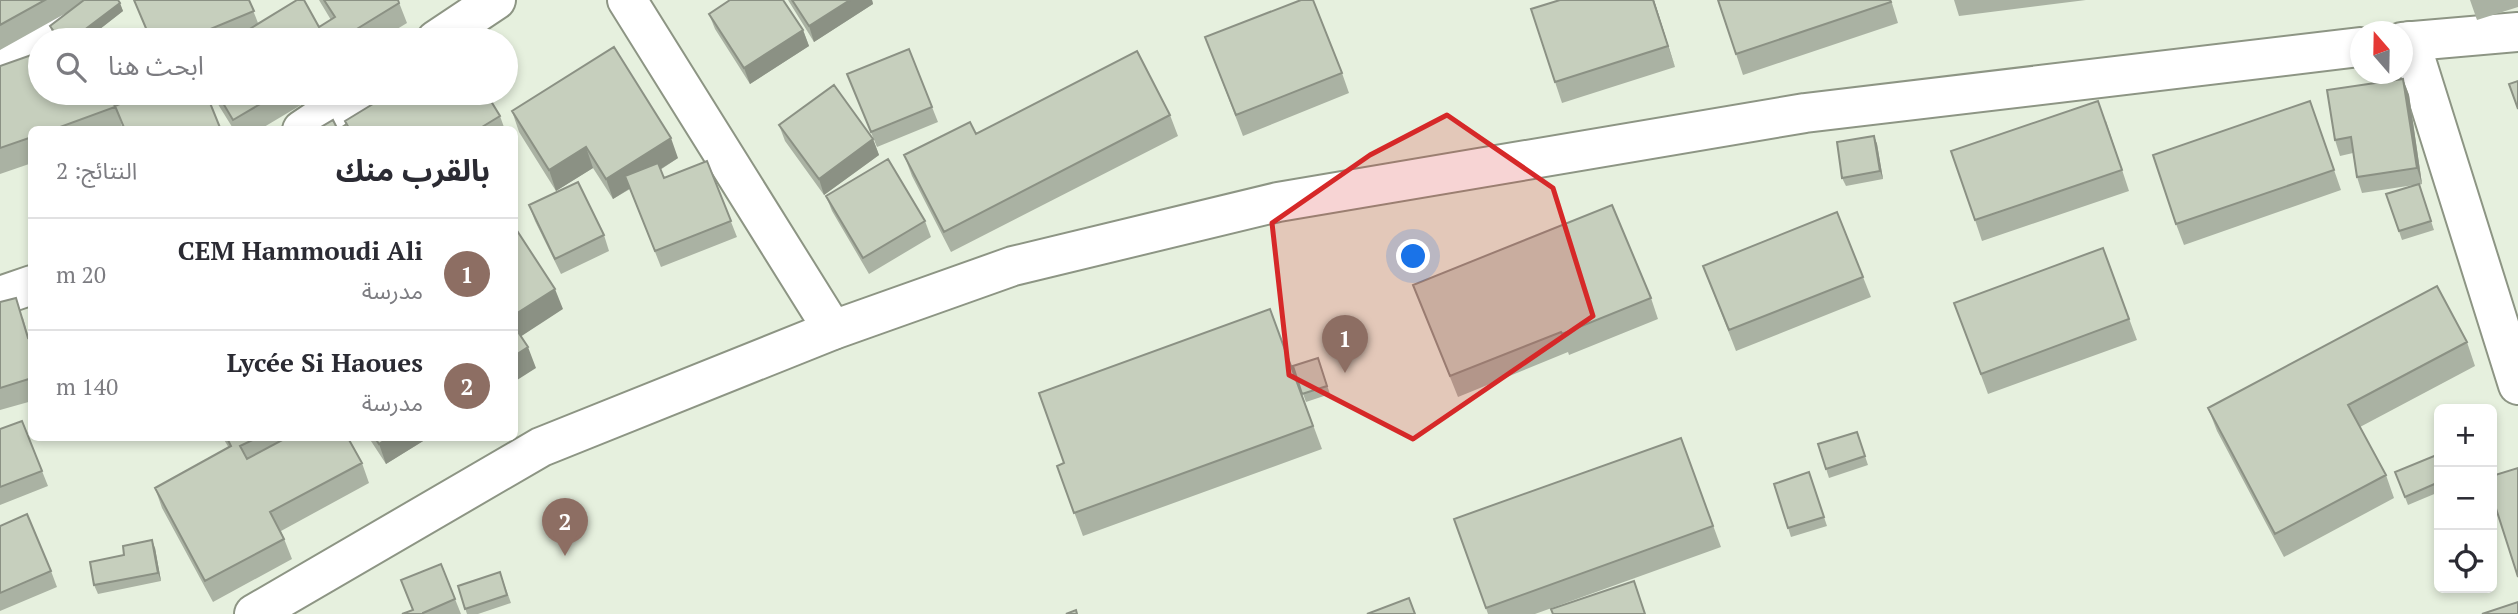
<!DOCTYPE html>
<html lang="ar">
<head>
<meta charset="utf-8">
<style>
  :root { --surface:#fff; --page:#f7f7f7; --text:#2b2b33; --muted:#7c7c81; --line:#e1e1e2; --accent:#1a73e8 }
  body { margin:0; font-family:"PT Serif","Noto Sans Arabic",serif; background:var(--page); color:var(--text); direction:rtl }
  .controls { position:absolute; right:21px; bottom:21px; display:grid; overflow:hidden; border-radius:10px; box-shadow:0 4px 10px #0003 }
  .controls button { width:63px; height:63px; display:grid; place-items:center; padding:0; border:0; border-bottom:2px solid var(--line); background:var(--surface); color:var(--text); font:35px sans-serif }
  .compass { position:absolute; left:2350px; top:21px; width:63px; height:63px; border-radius:50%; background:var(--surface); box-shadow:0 4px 10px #0003; rotate:340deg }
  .you { position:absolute; left:1414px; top:257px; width:24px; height:24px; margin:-18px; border:5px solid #fff; border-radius:50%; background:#1a73e8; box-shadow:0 0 0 10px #1a73e833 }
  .badge { display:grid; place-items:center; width:46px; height:46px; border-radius:50%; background:var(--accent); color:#fff; font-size:23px; font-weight:700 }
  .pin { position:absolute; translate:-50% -58px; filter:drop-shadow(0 2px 4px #0008) }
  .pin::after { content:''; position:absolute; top:37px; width:24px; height:21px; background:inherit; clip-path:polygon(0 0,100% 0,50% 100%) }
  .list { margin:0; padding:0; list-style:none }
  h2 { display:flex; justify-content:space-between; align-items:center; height:91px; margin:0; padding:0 28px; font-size:30px }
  h2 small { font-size:23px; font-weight:400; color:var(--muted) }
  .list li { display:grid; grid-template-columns:46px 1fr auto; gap:21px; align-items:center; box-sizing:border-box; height:112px; padding:0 28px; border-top:2px solid var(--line) }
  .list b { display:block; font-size:26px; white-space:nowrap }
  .list p { margin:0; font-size:23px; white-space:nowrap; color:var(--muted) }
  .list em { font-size:23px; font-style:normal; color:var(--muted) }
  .icon { flex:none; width:38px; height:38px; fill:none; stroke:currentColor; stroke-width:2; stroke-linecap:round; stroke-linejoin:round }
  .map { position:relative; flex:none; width:2518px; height:614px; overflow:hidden; direction:ltr }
  .search { position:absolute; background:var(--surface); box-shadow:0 4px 10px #0003; left:28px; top:28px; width:490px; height:77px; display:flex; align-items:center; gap:18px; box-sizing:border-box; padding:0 24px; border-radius:38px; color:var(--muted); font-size:26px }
  .panel { position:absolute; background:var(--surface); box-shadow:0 4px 10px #0003; left:28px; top:126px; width:490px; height:315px; border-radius:10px; direction:rtl }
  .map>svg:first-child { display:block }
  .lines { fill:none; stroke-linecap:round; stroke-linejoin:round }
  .street-casing { stroke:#8d9584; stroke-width:42 }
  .secondary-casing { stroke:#8d9584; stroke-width:42 }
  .street { stroke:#fff; stroke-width:38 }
  .secondary { stroke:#fff; stroke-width:38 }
  .wall { fill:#aab2a3 }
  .shaded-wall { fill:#8b9184 }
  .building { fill:#c6cfbd; stroke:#8b9184; stroke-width:2 }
  .marked { fill:#d62828; fill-opacity:0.2; stroke:#d62828; stroke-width:5; stroke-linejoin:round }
</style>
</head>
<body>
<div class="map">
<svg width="2518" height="614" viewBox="0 0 2518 614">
  <rect width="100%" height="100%" fill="#e6f0de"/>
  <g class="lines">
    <defs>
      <path id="street" d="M 627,0 L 833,330
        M 436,40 L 496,0
        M 2410,41 L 2518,385
        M 0,51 L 88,0
        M 302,130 L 357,93
        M 0,296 L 32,285"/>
      <path id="secondary" d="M 2402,42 L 2518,32
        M 254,614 L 541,447 L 833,330 L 1013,266 L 1278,202 L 1805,113 L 2360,47"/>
    </defs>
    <use href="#street" class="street-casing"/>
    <use href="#secondary" class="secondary-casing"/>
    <use href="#street" class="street"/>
    <use href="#secondary" class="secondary"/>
  </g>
  <path class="wall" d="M 0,0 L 118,0 L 123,11 L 91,36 L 92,40 L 57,40 L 53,35 L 50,26 L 68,12 L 0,50 Z
    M 134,0 L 249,0 L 258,23 L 319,27 L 331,20 L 319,0 L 398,0 L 407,23 L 379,40 L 246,40 L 243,34 L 227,40 L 150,40 Z
    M 788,0 L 872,0 L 873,4 L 814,42 Z
    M 1560,0 L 1654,0 L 1675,67 L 1562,103 L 1555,82 Z
    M 1718,0 L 1891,0 L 1898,23 L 1743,75 Z
    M 1954,0 L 2086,0 L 1959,16 Z
    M 2470,0 L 2518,0 L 2518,7 L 2477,20 Z
    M 709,14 L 803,30 L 809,46 L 750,84 L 715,29 Z
    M 1205,37 L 1342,73 L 1349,93 L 1243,136 Z
    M 0,66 L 115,106 L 221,130 L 124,130 L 120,119 L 123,130 L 32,130 L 32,163 L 0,174 Z
    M 847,74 L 932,107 L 938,122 L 877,147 Z
    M 2403,79 L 2409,95 L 2422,184 L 2419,185 L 2434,230 L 2402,240 L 2386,194 L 2414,185 L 2362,193 L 2357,177 L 2353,153 L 2340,156 L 2335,140 Z
    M 211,93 L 321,93 L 259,130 L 234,130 Z
    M 2310,101 L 2341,190 L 2184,245 L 2176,224 Z
    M 512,111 L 678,158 L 660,170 L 664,178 L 707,161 L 737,237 L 661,267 L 630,189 L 613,199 L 593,168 L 556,191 L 519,132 Z
    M 1170,115 L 1178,136 L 951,252 L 912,176 L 904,155 L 976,134 Z
    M 500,116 L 505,130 L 348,130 L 345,121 Z
    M 2106,121 L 2129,191 L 1982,241 L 1975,220 Z
    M 779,125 L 873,139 L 879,155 L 824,195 L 785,141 Z
    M 1874,136 L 1877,144 L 1883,179 L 1846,186 L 1842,178 Z
    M 826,196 L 925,221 L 931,237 L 869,274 L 832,211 Z
    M 529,205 L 604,235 L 609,251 L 561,274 L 535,221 Z
    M 2103,248 L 2137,340 L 1988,394 L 1954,303 Z
    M 1703,266 L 1863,277 L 1871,297 L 1736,351 Z
    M 1413,285 L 1651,298 L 1658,319 L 1569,355 L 1568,352 L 1458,397 Z
    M 0,302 L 23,318 L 29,338 L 32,337 L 32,401 L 0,410 Z
    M 1270,309 L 1322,449 L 1083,536 L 1057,466 L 1064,463 Z
    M 2467,342 L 2475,366 L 2360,427 L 2386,475 L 2394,498 L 2284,557 L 2217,431 L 2208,408 Z
    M 1318,358 L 1330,394 L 1306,402 L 1293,366 Z
    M 0,429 L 42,471 L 48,486 L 0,505 Z
    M 1857,432 L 1868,465 L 1829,478 L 1818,444 Z
    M 223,438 L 348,438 L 362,463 L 369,483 L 281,531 L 292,559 L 213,602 L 162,508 L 155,488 L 229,448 Z
    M 369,438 L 428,438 L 386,464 Z
    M 1681,438 L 1721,547 L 1535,614 L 1488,614 L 1454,519 Z
    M 2439,454 L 2439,492 L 2408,505 L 2395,472 Z
    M 1809,472 L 1827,526 L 1791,537 L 1774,484 Z
    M 0,526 L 51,571 L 57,587 L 0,611 Z
    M 155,548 L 161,581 L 98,594 L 94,585 Z
    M 500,572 L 511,603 L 478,614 L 467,614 L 458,586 Z
    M 401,580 L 455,599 L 461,614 L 402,614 L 413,610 Z"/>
  <path class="shaded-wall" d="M 850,0 L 872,0 L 873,4 L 814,42 L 809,26 Z
    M 1653,0 L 1654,0 L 1675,67 L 1668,46 Z
    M 120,3 L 123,11 L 91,36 L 71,40 Z
    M 803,30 L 809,46 L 750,84 L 744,68 Z
    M 2403,79 L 2409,95 L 2422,184 L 2417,168 Z
    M 1874,136 L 1877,144 L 1883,179 L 1880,171 Z
    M 671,138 L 678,158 L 613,199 L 606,179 Z
    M 873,139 L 879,155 L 824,195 L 819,179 Z
    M 586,147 L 593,168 L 556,191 L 549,170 Z
    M 555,289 L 563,309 L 517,339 L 514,331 L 514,315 Z
    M 528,347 L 536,368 L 514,382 L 514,356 Z
    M 388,438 L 428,438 L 386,464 L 379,444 Z
    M 152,540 L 155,548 L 161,581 L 158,573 Z"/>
  <path class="building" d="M 0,0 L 45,0 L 0,25 Z
    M 84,0 L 118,0 L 120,3 L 71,40 L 60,40 L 50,26 Z
    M 134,0 L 249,0 L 254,11 L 184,40 L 151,40 Z
    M 297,0 L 304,0 L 319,27 L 335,17 L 324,0 L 398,0 L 399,3 L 347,35 L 350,40 L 247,40 L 243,33 Z
    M 730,0 L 783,0 L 803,30 L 744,68 L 709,14 Z
    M 792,0 L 850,0 L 809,26 Z
    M 1301,0 L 1313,0 L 1342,73 L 1236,115 L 1205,37 Z
    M 1560,0 L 1653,0 L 1668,46 L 1555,82 L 1531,9 Z
    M 1718,0 L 1890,0 L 1891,2 L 1736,54 Z
    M 90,34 L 92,40 L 73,40 Z
    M 614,47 L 671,138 L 606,179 L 586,147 L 549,170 L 512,111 Z
    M 909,49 L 932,107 L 871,132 L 847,74 Z
    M 1137,51 L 1170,115 L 944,232 L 904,155 L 970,122 L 976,134 Z
    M 40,52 L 40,93 L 110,93 L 115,107 L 52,130 L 32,130 L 32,137 L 0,148 L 0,66 Z
    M 2403,79 L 2417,168 L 2357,177 L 2351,137 L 2335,140 L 2327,90 Z
    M 2518,81 L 2518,109 L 2509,84 Z
    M 834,85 L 873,139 L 819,179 L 779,125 Z
    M 146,93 L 170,93 L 171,94 L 173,93 L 206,93 L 221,130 L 125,130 L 115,106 Z
    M 217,93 L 279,93 L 233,120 Z
    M 391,93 L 486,93 L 500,116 L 477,130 L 350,130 L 345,121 Z
    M 2098,101 L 2122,170 L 1975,220 L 1951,151 Z
    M 2310,101 L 2334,170 L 2176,224 L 2153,155 Z
    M 333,120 L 338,130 L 316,130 Z
    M 1874,136 L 1880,171 L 1842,178 L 1837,142 Z
    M 888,159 L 925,221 L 863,258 L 826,196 Z
    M 707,161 L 731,221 L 655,251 L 625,176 L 658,163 L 664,178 Z
    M 578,182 L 604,235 L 555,259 L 529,205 Z
    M 2419,184 L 2431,221 L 2399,231 L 2386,194 Z
    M 1612,205 L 1651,298 L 1562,334 L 1561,332 L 1450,376 L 1413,285 Z
    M 1837,212 L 1863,277 L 1729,330 L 1703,266 Z
    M 514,226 L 555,289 L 514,315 Z
    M 2103,248 L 2129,319 L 1981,374 L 1954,303 Z
    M 2437,286 L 2467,342 L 2348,405 L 2386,475 L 2275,534 L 2208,408 Z
    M 16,298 L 28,338 L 32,337 L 32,378 L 0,388 L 0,302 Z
    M 1270,309 L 1313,426 L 1074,513 L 1057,466 L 1064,463 L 1039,393 Z
    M 514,326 L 528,347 L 514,356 Z
    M 1318,358 L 1327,386 L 1302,394 L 1293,366 Z
    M 22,421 L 42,471 L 0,487 L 0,429 Z
    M 1857,432 L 1865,456 L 1826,469 L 1818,444 Z
    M 227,438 L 257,438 L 240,446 L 247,459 L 286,438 L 348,438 L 362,463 L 270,512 L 284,539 L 205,581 L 155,488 L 231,446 Z
    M 375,438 L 388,438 L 379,444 Z
    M 1681,438 L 1713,526 L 1486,608 L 1454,519 Z
    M 2439,454 L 2439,482 L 2405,497 L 2395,472 Z
    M 2518,468 L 2518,577 L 2492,496 L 2492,476 Z
    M 1809,472 L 1824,517 L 1788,528 L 1774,484 Z
    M 27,514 L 51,571 L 0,593 L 0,526 Z
    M 152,540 L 158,573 L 94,585 L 90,562 L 124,555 L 123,546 Z
    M 441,564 L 455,599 L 423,613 L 423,614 L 402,614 L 413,610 L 401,580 Z
    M 500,572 L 507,595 L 465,609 L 458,586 Z
    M 1634,581 L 1645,614 L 1553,614 L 1551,609 Z
    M 1409,598 L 1415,614 L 1367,614 Z
    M 2518,602 L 2518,614 L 2482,614 Z
    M 1076,610 L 1077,614 L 1066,614 Z"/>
  <path class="marked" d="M 1447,115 L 1553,188 L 1593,316 L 1413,439 L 1289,375 L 1272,223 L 1370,155 Z"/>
</svg>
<div class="controls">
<button>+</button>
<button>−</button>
<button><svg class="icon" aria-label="locate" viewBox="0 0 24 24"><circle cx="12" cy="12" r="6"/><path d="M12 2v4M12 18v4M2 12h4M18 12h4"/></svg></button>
</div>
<svg class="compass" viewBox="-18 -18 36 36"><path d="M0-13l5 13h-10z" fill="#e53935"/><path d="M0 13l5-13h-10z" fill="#7c7c81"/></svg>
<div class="you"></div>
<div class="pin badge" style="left:1345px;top:373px;background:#8d6e63">1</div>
<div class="pin badge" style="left:565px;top:556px;background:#8d6e63">2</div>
<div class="search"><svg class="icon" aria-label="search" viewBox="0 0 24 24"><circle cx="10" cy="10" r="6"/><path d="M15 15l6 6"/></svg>ابحث هنا</div>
<section class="panel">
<h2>بالقرب منك<small>النتائج: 2</small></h2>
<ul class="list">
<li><span class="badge" style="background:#8d6e63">1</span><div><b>CEM Hammoudi Ali</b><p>مدرسة</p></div><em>20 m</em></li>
<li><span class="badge" style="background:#8d6e63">2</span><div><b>Lycée Si Haoues</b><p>مدرسة</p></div><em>140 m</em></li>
</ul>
</section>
</div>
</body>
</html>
